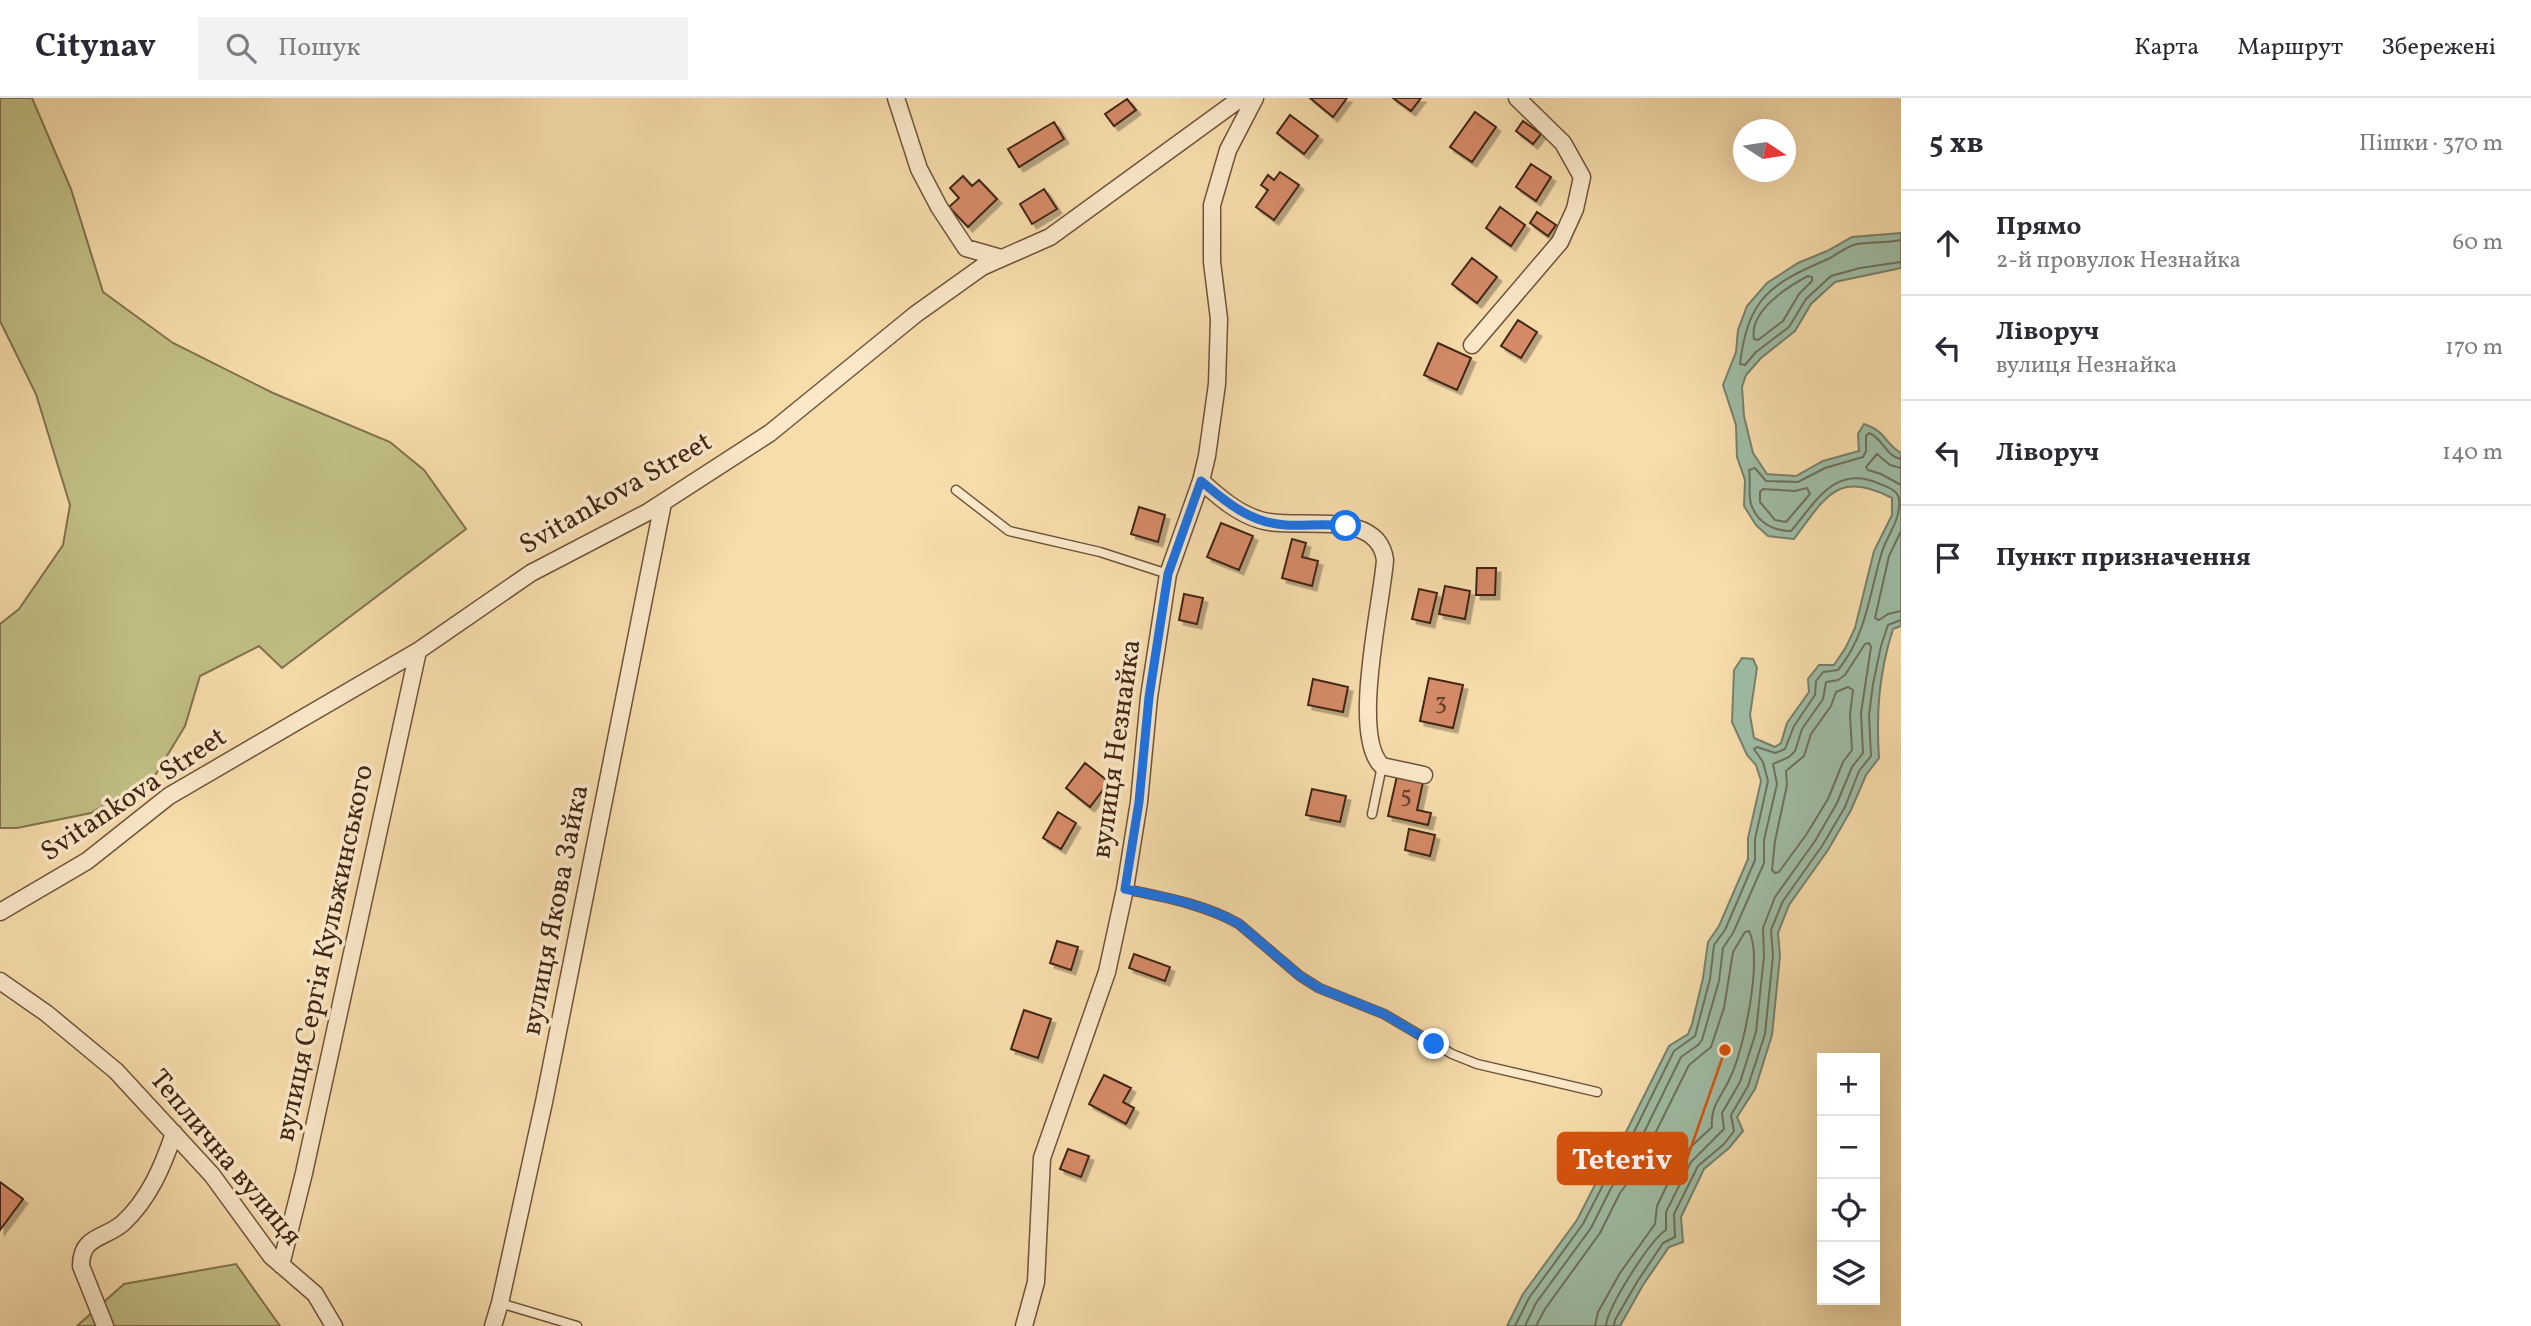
<!DOCTYPE html>
<html lang="uk">
<head>
<meta charset="utf-8">
<style>
  :root { --surface:#fff; --page:#f2f2f3; --text:#2b2b33; --muted:#7c7c81; --line:#e1e1e2 }
  body { margin:0; font-family:Vollkorn,serif; background:var(--page); color:var(--text) }
  .controls { position:absolute; right:21px; bottom:21px; display:grid; overflow:hidden; border-radius:0px; box-shadow:0 7px 28px #0002 }
  .controls button { width:63px; height:63px; display:grid; place-items:center; padding:0; border:0; border-bottom:2px solid var(--line); background:var(--surface); color:var(--text); font:35px sans-serif }
  .compass { position:absolute; left:1733px; top:21px; width:63px; height:63px; border-radius:50%; background:var(--surface); box-shadow:0 7px 28px #0002; rotate:102deg }
  .stop { position:absolute; width:21px; height:21px; margin:-16px; border:5px solid #1a73e8; border-radius:50%; background:#fff }
  .stop.end { background:#1a73e8; border-color:#fff; box-shadow:0 2px 7px #0008 }
  .list { margin:0; padding:0; list-style:none }
  h2 { display:flex; justify-content:space-between; align-items:center; height:91px; margin:0; padding:0 28px; font-size:30px }
  h2 small { font-size:23px; font-weight:400; color:var(--muted) }
  .list li { display:grid; grid-template-columns:46px 1fr auto; gap:21px; align-items:center; box-sizing:border-box; height:105px; padding:0 28px; border-top:2px solid var(--line) }
  .list b { display:block; font-size:26px; white-space:nowrap }
  .list p { margin:0; font-size:23px; white-space:nowrap; color:var(--muted) }
  .list em { font-size:23px; font-style:normal; color:var(--muted) }
  .icon { flex:none; width:38px; height:38px; fill:none; stroke:currentColor; stroke-width:2; stroke-linecap:round; stroke-linejoin:round }
  .map { position:relative; flex:none; width:1901px; height:1228px; overflow:hidden }
  header { display:flex; align-items:center; gap:42px; box-sizing:border-box; height:98px; padding:0 35px; background:var(--surface); border-bottom:2px solid var(--line) }
  header strong { font-size:33px }
  nav { display:flex; gap:38px; margin-inline-start:auto; font-size:24px }
  .search { width:490px; height:63px; background:var(--page); display:flex; align-items:center; gap:18px; box-sizing:border-box; padding:0 24px; border-radius:0px; color:var(--muted); font-size:26px }
  main { display:flex }
  aside { flex:1; background:var(--surface) }
  .map>svg:first-child { display:block }
  .green { fill:#c1bf86; stroke:#80724d; stroke-width:2 }
  .water { fill:#9ebca5; stroke:#78806b; stroke-width:2 }
  .lines { fill:none; stroke-linecap:round; stroke-linejoin:round }
  .shore { stroke:#6f715c; stroke-width:2 }
  .building { fill:#d58a67; stroke:#402614; stroke-width:2; filter:url(#shadow) }
  .lane-casing { stroke:#6e543a; stroke-width:11 }
  .street-casing { stroke:#6e543a; stroke-width:19 }
  .lane { stroke:#fae8c9; stroke-width:8 }
  .street { stroke:#fae8c9; stroke-width:16 }
  .route { stroke:#1a73e8; stroke-width:9 }
  .labels { text-anchor:middle; dominant-baseline:central; stroke-width:7; stroke-linejoin:round; paint-order:stroke }
  .number-label { font-size:24px; fill:#653f29 }
  .street-label { font-size:28px; fill:#402614; stroke:#fae8c9 }
  .leader { fill:none; stroke:#d7540d; stroke-width:2.5 }
  .callout-dot { fill:#d7540d; stroke:#fae8c9; stroke-width:2.5 }
  .callout { fill:#d7540d; stroke:#d7540d; stroke-width:2.5 }
  .callout-label { font-size:30px; text-anchor:middle; font-weight:bold; fill:#fff }
</style>
</head>
<body>
<header>
<strong>Citynav</strong>
<div class="search"><svg class="icon" aria-label="search" viewBox="0 0 24 24"><circle cx="10" cy="10" r="6"/><path d="M15 15l6 6"/></svg>Пошук</div>
<nav><a>Карта</a><a>Маршрут</a><a>Збережені</a></nav>
</header>
<main>
<div class="map">
<svg width="1901" height="1228" viewBox="0 0 1901 1228">
  <defs>
    <filter id="shadow"><feDropShadow dx="4.5" dy="4.5" stdDeviation="0" flood-color="#0004"/></filter>
  </defs>
  <rect width="100%" height="100%" fill="#f7dcac"/>
  <filter id="stains"><feTurbulence type="fractalNoise" baseFrequency=".00286" numOctaves="4"/><feColorMatrix values="0 0 0 0 .2 0 0 0 0 .09 0 0 0 0 .02 0 0 0 .5 -.17"/></filter>
  <radialGradient id="worn" r=".72"><stop offset=".6" stop-color="#630" stop-opacity="0"/><stop offset="1" stop-color="#630" stop-opacity=".3"/></radialGradient>
  <path class="green" d="M 0,0 L 32,0 L 71,91 L 103,194 L 173,245 L 273,295 L 390,344 L 424,372 L 466,431 L 282,570 L 259,548 L 200,578 L 185,628 L 156,676 L 91,715 L 17,730 L 0,730 L 0,526 L 19,511 L 63,447 L 70,407 L 36,296 L 0,223 Z
    M 236,1166 L 280,1228 L 77,1228 L 124,1186 Z"/>
  <path class="water" d="M 1901,135 L 1901,170 L 1835,184 L 1811,206 L 1795,233 L 1761,260 L 1746,277 L 1742,289 L 1744,318 L 1753,355 L 1767,376 L 1796,378 L 1823,363 L 1859,353 L 1858,336 L 1864,326 C 1887,334 1884,345 1901,355 L 1901,528 L 1893,531 C 1879,575 1876,614 1879,660 L 1866,677 L 1851,712 L 1828,752 L 1789,807 L 1778,835 L 1780,858 L 1772,937 L 1755,991 L 1737,1019 L 1743,1033 L 1729,1050 L 1704,1071 L 1681,1119 L 1683,1144 L 1669,1149 L 1643,1187 L 1620,1228 L 1507,1228 L 1523,1196 L 1577,1122 L 1598,1081 L 1615,1056 L 1669,948 L 1688,936 L 1692,926 L 1703,880 L 1708,844 L 1719,828 L 1748,761 L 1748,740 L 1761,683 L 1756,667 L 1747,657 L 1732,624 L 1734,572 L 1742,560 L 1753,561 L 1757,570 L 1750,617 L 1754,640 L 1775,649 L 1781,645 L 1787,625 L 1809,594 L 1808,581 L 1819,567 L 1834,567 L 1846,549 L 1855,530 L 1874,453 L 1892,417 L 1892,400 C 1837,371 1825,400 1794,441 L 1768,438 L 1756,427 L 1744,408 L 1745,382 L 1737,359 L 1736,327 L 1723,287 L 1736,254 L 1738,232 L 1747,208 L 1767,185 L 1798,165 L 1827,153 L 1852,139 Z"/>
  <g class="lines">
    <path class="shore" d="M 1901,142 C 1886,145 1872,144 1857,146 C 1847,148 1838,156 1828,161 C 1770,186 1748,200 1740,266 L 1745,267 L 1756,254 L 1789,229 L 1806,201 L 1831,178 L 1860,170 L 1901,164
      M 1808,178 L 1812,179 L 1812,183 L 1799,196 L 1783,223 L 1758,242 L 1754,241 C 1749,213 1787,189 1808,178 Z
      M 1901,370 L 1890,367 L 1877,356 L 1866,369 L 1868,372 L 1881,376 L 1901,387
      M 1807,390 L 1810,396 L 1786,424 L 1775,422 L 1760,404 L 1760,394 L 1763,391 L 1795,393 Z
      M 1901,433 L 1889,458 L 1875,520 L 1879,522 L 1888,516 L 1901,513
      M 1848,589 L 1853,592 L 1850,617 L 1852,652 L 1843,664 L 1828,701 L 1806,737 L 1779,774 L 1775,775 L 1772,772 L 1775,743 L 1787,687 L 1786,673 L 1804,658 L 1811,636 L 1831,608 L 1836,594 Z
      M 1515,1228 L 1529,1200 L 1583,1126 L 1604,1085 L 1621,1060 L 1674,953 L 1695,938 L 1710,881 L 1714,847 L 1725,832 L 1755,762 L 1755,741 L 1768,683 L 1763,664 L 1754,651 L 1757,649 L 1775,655 L 1785,651 L 1794,628 L 1815,597 L 1816,583 L 1823,574 L 1838,572 C 1866,538 1869,498 1881,457 C 1886,438 1901,423 1899,402 C 1899,393 1888,389 1880,386 C 1835,365 1816,404 1791,433 C 1774,433 1757,425 1751,406 C 1748,396 1751,382 1749,372 L 1755,370 L 1766,383 L 1798,384 L 1825,370 L 1863,359 L 1866,353 L 1866,338 L 1869,335 C 1883,340 1886,359 1901,361
      M 1525,1228 L 1536,1205 L 1591,1130 L 1611,1090 L 1629,1065 L 1681,959 L 1698,947 L 1702,942 L 1719,883 L 1723,850 L 1733,835 L 1764,765 L 1764,742 L 1777,686 L 1773,666 L 1789,659 L 1795,653 L 1802,631 L 1823,601 L 1826,584 L 1838,582 L 1845,577 L 1865,546 L 1869,545 L 1871,549 L 1861,615 L 1863,655 L 1852,669 L 1837,705 L 1815,743 L 1775,799 L 1763,830 L 1764,858 L 1756,934 L 1740,984 L 1722,1015 L 1724,1031 L 1691,1064 L 1666,1114 L 1666,1132 C 1650,1142 1607,1210 1606,1228
      M 1536,1228 L 1545,1211 L 1600,1135 L 1620,1095 L 1638,1070 L 1689,967 L 1711,949 L 1724,910 L 1733,854 L 1745,834 L 1749,833 C 1763,860 1744,952 1730,980 C 1722,998 1710,1008 1712,1029 L 1681,1058 L 1657,1108 L 1655,1126 L 1620,1175 L 1598,1214 L 1595,1228
      M 1614,1228 L 1615,1222 L 1637,1184 L 1663,1145 L 1675,1139 L 1674,1116 L 1698,1068 L 1724,1046 L 1734,1033 L 1731,1017 L 1748,988 L 1765,936 L 1773,858 L 1771,832 L 1783,803 L 1822,748 L 1845,709 L 1859,673 L 1871,658 L 1869,617 L 1873,586 L 1881,548 L 1888,527 L 1901,522"/>
  </g>
  <path class="building" d="M 1310,0 L 1347,0 L 1333,19 Z
    M 1393,0 L 1421,0 L 1411,13 Z
    M 1127,1 L 1136,12 L 1114,28 L 1105,16 Z
    M 1475,14 L 1496,29 L 1472,64 L 1450,49 Z
    M 1290,17 L 1318,38 L 1304,56 L 1277,35 Z
    M 1523,23 L 1541,36 L 1533,46 L 1516,33 Z
    M 1054,24 L 1064,41 L 1019,69 L 1008,51 Z
    M 1531,66 L 1551,79 L 1536,103 L 1516,89 Z
    M 1280,74 L 1299,87 L 1274,122 L 1256,109 L 1268,92 L 1261,87 L 1268,77 L 1274,82 Z
    M 963,78 L 972,88 L 979,82 L 997,101 L 968,129 L 949,109 L 959,100 L 950,90 Z
    M 1044,91 L 1057,111 L 1032,126 L 1020,106 Z
    M 1500,109 L 1525,127 L 1511,148 L 1486,130 Z
    M 1537,114 L 1556,127 L 1548,138 L 1530,125 Z
    M 1472,160 L 1497,179 L 1477,205 L 1452,186 Z
    M 1518,222 L 1537,234 L 1521,260 L 1501,248 Z
    M 1438,245 L 1471,260 L 1457,292 L 1424,277 Z
    M 1139,409 L 1165,417 L 1158,444 L 1131,436 Z
    M 1221,425 L 1253,438 L 1239,472 L 1207,459 Z
    M 1292,441 L 1306,445 L 1302,459 L 1318,463 L 1312,488 L 1282,480 Z
    M 1477,470 L 1496,470 L 1495,497 L 1476,497 Z
    M 1445,488 L 1470,493 L 1465,521 L 1439,516 Z
    M 1419,491 L 1437,495 L 1430,525 L 1412,521 Z
    M 1184,496 L 1203,500 L 1197,526 L 1179,522 Z
    M 1429,580 L 1463,587 L 1453,630 L 1420,623 Z
    M 1313,581 L 1348,589 L 1343,614 L 1308,607 Z
    M 1085,665 L 1109,684 L 1090,709 L 1066,690 Z
    M 1397,678 L 1423,684 L 1417,712 L 1431,715 L 1428,727 L 1388,718 Z
    M 1312,691 L 1346,698 L 1340,724 L 1306,717 Z
    M 1058,714 L 1076,725 L 1061,751 L 1043,740 Z
    M 1409,731 L 1435,737 L 1430,758 L 1405,752 Z
    M 1057,843 L 1078,849 L 1071,872 L 1050,865 Z
    M 1134,856 L 1170,869 L 1165,883 L 1129,870 Z
    M 1024,912 L 1051,921 L 1038,960 L 1011,951 Z
    M 1104,977 L 1131,990 L 1123,1004 L 1134,1010 L 1126,1026 L 1089,1006 Z
    M 1068,1051 L 1089,1058 L 1081,1079 L 1060,1071 Z
    M 0,1084 L 23,1101 L 0,1132 Z"/>
  <g class="lines">
    <defs>
      <path id="lane" d="M 956,392 L 1009,433 L 1100,454 L 1168,476
        M 1372,716 L 1382,668
        M 1125,791 C 1163,799 1204,806 1239,826 L 1300,878 L 1319,890 L 1384,916 L 1452,956 L 1477,966 L 1597,994
        M 500,1205 L 577,1228"/>
      <path id="street" d="M 896,0 L 919,71 L 939,109 L 966,150 L 1001,160
        M 1472,247 L 1560,144 L 1575,111 L 1582,79 L 1563,45 L 1517,0
        M 1201,383 C 1219,399 1237,415 1260,422 C 1296,433 1378,409 1385,462 C 1382,505 1350,638 1382,668 L 1424,677
        M 0,814 L 87,763 L 169,698 L 418,553 L 531,475 L 648,414 L 770,335 L 916,216 L 982,169 L 1050,139 L 1241,0
        M 0,883 L 46,915 L 116,973 L 212,1077 L 271,1158 L 315,1196 L 334,1228
        M 281,1167 L 304,1075 L 418,553
        M 105,1228 L 81,1168 C 81,1137 105,1141 123,1125 C 149,1101 163,1068 174,1035
        M 493,1228 L 500,1205 L 544,1004 L 663,405
        M 1024,1228 L 1036,1184 L 1042,1060 L 1107,874 L 1125,791 L 1139,704 L 1149,599 L 1168,476 L 1201,383 L 1207,358 L 1217,286 L 1219,221 L 1212,164 L 1212,107 L 1228,52 L 1255,0"/>
    </defs>
    <use href="#lane" class="lane-casing"/>
    <use href="#street" class="street-casing"/>
    <use href="#lane" class="lane"/>
    <use href="#street" class="street"/>
  </g>
  <g class="lines">
    <path class="route" d="M 1346,428 C 1326,425 1306,428 1286,427 C 1251,425 1227,405 1201,383 L 1168,476 L 1149,599 L 1139,704 L 1125,791 C 1163,799 1204,806 1239,826 L 1300,878 L 1319,890 L 1384,916 L 1434,946"/>
  </g>
  <g class="labels">
    <g class="number-label">
      <text x="1441" y="605">3</text>
      <text x="1406" y="698">5</text>
    </g>
    <g class="street-label">
      <text transform="translate(616 396) rotate(-30)">Svitankova Street</text>
      <text transform="translate(1117 651) rotate(-82)">вулиця Незнайка</text>
      <text transform="translate(134 697) rotate(-34)">Svitankova Street</text>
      <text transform="translate(556 812) rotate(-79)">вулиця Якова Зайка</text>
      <text transform="translate(325 855) rotate(-78)">вулиця Сергія Кульжинського</text>
      <text transform="translate(225 1060) rotate(50)">Теплична вулиця</text>
    </g>
  </g>
  <path class="leader" d="M1725 952L1687 1061"/>
  <circle class="callout-dot" cx="1725" cy="952" r="7"/>
  <rect class="callout" x="1558" y="1035" width="129" height="51" rx="7"/>
  <g class="callout-label">
    <text x="1622" y="1071">Teteriv</text>
  </g>
  <rect width="100%" height="100%" filter="url(#stains)"/>
  <rect width="100%" height="100%" fill="url(#worn)"/>
</svg>
<div class="controls">
<button>+</button>
<button>−</button>
<button><svg class="icon" aria-label="locate" viewBox="0 0 24 24"><circle cx="12" cy="12" r="6"/><path d="M12 2v4M12 18v4M2 12h4M18 12h4"/></svg></button>
<button><svg class="icon" aria-label="layers" viewBox="0 0 24 24"><path d="M12 4l9 5-9 5-9-5zM3 14l9 5 9-5"/></svg></button>
</div>
<svg class="compass" viewBox="-18 -18 36 36"><path d="M0-13l5 13h-10z" fill="#e53935"/><path d="M0 13l5-13h-10z" fill="#7c7c81"/></svg>
<div class="stop" style="left:1346px;top:428px"></div>
<div class="stop end" style="left:1434px;top:946px"></div>
</div>
<aside>
<h2>5 хв<small>Пішки · 370 m</small></h2>
<ul class="list">
<li><svg class="icon" aria-label="ahead" viewBox="0 0 24 24"><path d="M12 20V5M6 11l6-6 6 6"/></svg><div><b>Прямо</b><p>2-й провулок Незнайка</p></div><em>60 m</em></li>
<li><svg class="icon" aria-label="left" viewBox="0 0 24 24"><path d="M17 20v-9H6M10 6l-5 5 5 5"/></svg><div><b>Ліворуч</b><p>вулиця Незнайка</p></div><em>170 m</em></li>
<li><svg class="icon" aria-label="left" viewBox="0 0 24 24"><path d="M17 20v-9H6M10 6l-5 5 5 5"/></svg><div><b>Ліворуч</b></div><em>140 m</em></li>
<li><svg class="icon" aria-label="arrive" viewBox="0 0 24 24"><path d="M6 21V4h12l-3 4 3 4H6"/></svg><div><b>Пункт призначення</b></div></li>
</ul>
</aside>
</main>
</body>
</html>
